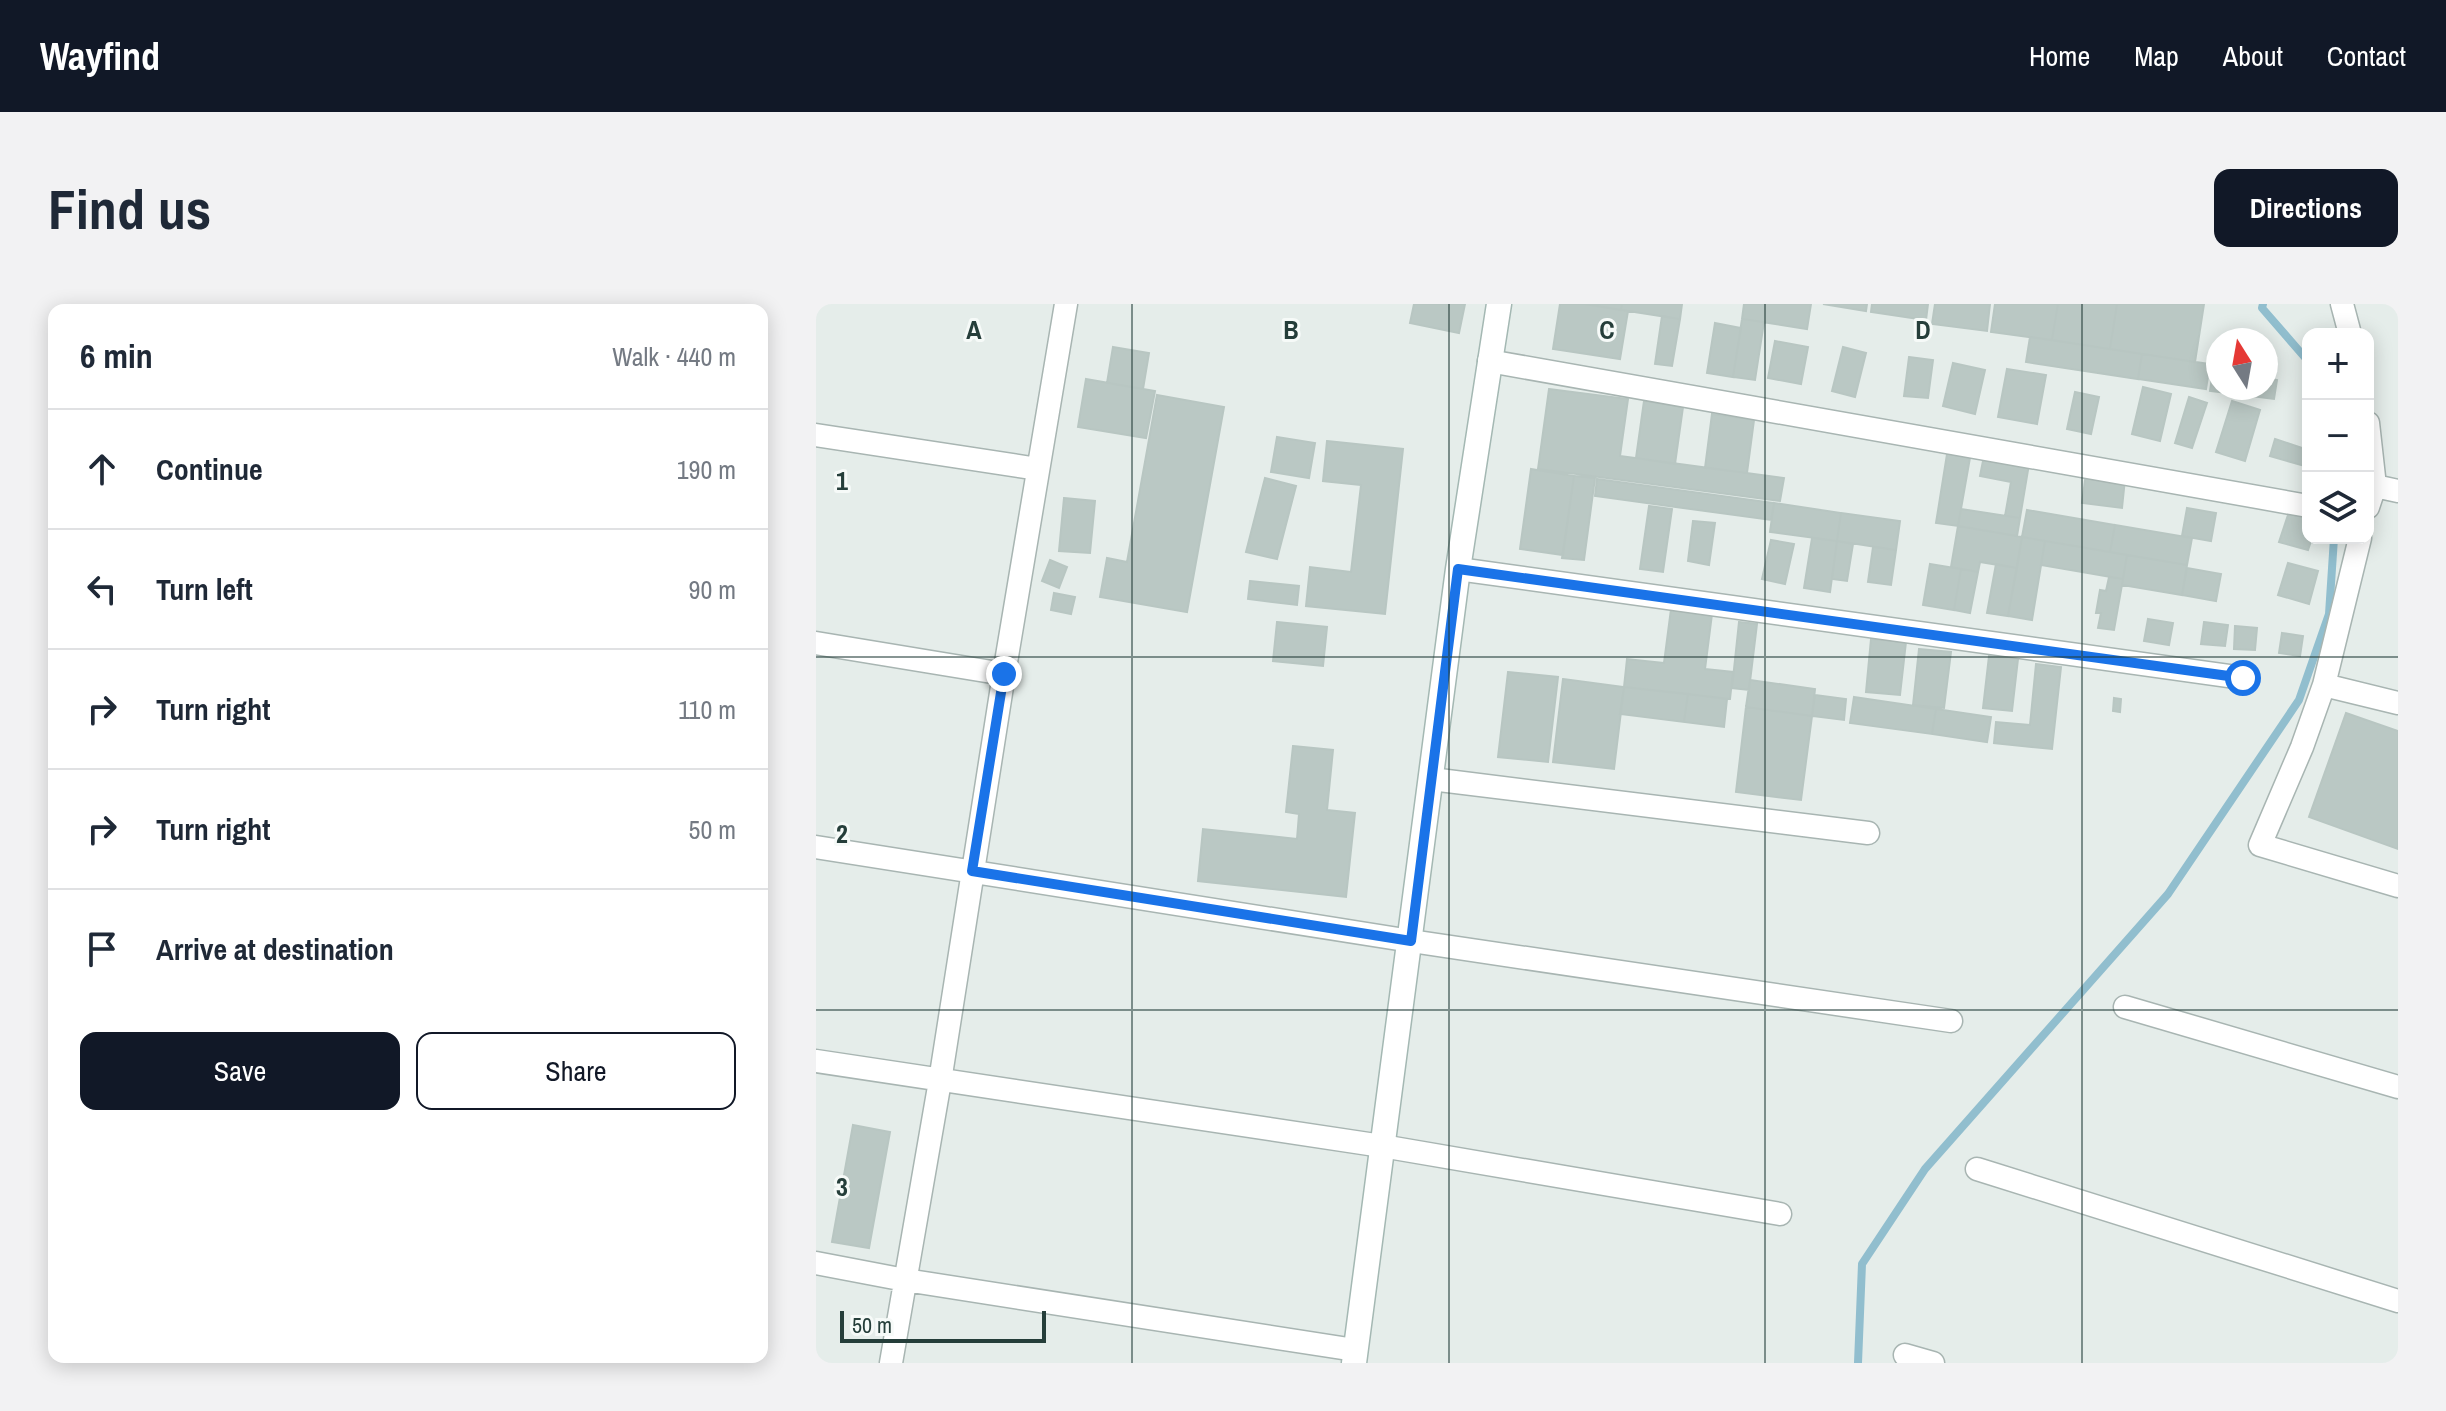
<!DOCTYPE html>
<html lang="en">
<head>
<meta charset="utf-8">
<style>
  :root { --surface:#fff; --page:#f2f2f3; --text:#1f2937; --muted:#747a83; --line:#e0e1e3; --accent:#111827 }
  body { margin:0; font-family:"Archivo Narrow",sans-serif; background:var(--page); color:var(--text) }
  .controls { position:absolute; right:24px; top:24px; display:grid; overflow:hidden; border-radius:16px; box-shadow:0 4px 20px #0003 }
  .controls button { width:72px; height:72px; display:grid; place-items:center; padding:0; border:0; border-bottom:2px solid var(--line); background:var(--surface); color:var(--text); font:40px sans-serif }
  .compass { position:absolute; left:1390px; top:24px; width:72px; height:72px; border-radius:50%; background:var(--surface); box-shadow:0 4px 20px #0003; rotate:349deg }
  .scale { position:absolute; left:24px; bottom:20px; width:206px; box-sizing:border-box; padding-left:8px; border:4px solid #253e3a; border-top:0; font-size:22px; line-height:28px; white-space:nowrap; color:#253e3a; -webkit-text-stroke:6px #f6faf8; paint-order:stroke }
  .stop { position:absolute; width:24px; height:24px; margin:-18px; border:6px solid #1a73e8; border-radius:50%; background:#fff }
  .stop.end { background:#1a73e8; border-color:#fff; box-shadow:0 2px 8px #0008 }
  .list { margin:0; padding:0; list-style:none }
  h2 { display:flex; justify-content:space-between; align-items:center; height:104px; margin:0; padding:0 32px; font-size:34px }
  h2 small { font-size:26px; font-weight:400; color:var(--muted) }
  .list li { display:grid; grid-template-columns:52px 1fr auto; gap:24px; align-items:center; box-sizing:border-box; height:120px; padding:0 32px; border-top:2px solid var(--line) }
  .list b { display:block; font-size:30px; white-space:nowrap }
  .list em { font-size:26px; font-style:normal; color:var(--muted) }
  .actions { display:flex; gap:16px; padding:24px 32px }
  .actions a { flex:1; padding:18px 0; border:2px solid var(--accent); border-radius:16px; text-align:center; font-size:28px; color:var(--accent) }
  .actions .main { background:var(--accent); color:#fff }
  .icon { flex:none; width:44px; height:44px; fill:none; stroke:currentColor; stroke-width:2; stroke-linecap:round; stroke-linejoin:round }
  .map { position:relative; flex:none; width:1582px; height:1059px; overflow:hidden; border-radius:16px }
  header { display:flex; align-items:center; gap:48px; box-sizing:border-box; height:112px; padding:0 40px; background:var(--accent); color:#fff }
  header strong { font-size:38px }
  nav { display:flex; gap:44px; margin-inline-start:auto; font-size:28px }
  .intro { display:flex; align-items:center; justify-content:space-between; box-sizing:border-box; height:192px; padding:0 48px }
  h1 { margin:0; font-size:56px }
  .button { padding:20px 36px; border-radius:16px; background:var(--accent); color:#fff; font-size:28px; font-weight:700 }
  main { display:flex; gap:48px; padding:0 48px }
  aside { flex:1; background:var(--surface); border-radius:16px; box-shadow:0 4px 20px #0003 }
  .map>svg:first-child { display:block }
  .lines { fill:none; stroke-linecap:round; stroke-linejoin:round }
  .stream { stroke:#91bece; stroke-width:8 }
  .building { fill:#bac8c4; stroke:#b8c6c2; stroke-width:2 }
  .street-casing { stroke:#a8b5b2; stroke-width:25 }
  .secondary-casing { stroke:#a4b8b3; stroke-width:27 }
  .street { stroke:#fff; stroke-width:22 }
  .secondary { stroke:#fff; stroke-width:24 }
  .route { stroke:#1a73e8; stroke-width:10 }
  .grid { fill:none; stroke:#253e3a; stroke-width:2; stroke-opacity:0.55 }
  .grid-label { font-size:26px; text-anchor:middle; font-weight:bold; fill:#253e3a; stroke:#f6faf8; stroke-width:6; stroke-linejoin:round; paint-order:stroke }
</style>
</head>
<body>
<header>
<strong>Wayfind</strong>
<nav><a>Home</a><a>Map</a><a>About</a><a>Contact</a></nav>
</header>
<div class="intro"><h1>Find us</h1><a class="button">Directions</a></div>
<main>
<aside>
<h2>6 min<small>Walk · 440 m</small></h2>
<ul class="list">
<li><svg class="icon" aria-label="ahead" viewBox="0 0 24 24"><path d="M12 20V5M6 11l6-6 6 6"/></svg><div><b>Continue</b></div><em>190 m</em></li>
<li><svg class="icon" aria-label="left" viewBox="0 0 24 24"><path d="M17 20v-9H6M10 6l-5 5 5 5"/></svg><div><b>Turn left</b></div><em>90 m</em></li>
<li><svg class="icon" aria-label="right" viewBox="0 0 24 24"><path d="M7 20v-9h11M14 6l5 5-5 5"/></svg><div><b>Turn right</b></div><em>110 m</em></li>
<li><svg class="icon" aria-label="right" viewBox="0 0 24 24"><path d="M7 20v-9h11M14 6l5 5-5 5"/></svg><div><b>Turn right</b></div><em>50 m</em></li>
<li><svg class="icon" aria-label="arrive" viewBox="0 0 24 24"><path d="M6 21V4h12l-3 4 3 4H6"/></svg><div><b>Arrive at destination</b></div></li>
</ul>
<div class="actions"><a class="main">Save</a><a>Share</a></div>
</aside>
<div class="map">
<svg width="1582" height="1059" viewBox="0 0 1582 1059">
  <rect width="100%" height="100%" fill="#e5edea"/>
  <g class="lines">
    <path class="stream" d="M 1447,0 L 1446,4 L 1492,57
      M 1042,1059 L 1046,960 L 1109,865 L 1352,590 L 1483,396 L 1513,310 L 1518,234"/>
  </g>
  <path class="building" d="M 598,0 L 649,0 L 643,29 L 594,19 Z
    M 744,0 L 769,0 L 812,7 L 804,55 L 737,45 Z
    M 769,0 L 806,0 L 805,6 Z
    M 806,0 L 866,0 L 864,15 L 805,6 Z
    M 928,0 L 995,0 L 991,25 L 926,15 Z
    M 1007,0 L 1051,0 L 1050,7 Z
    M 1056,0 L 1112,0 L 1110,16 L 1055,8 Z
    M 1119,0 L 1174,0 L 1171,27 L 1116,20 Z
    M 1179,0 L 1242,0 L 1236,36 L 1175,28 Z
    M 1242,0 L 1301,0 L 1294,45 L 1236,36 Z
    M 1301,0 L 1388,0 L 1379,58 L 1294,45 Z
    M 846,12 L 864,15 L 856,62 L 839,60 Z
    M 926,15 L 948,18 L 939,76 L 917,73 Z
    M 899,19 L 925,24 L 917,73 L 891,69 Z
    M 1214,33 L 1326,50 L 1322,75 L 1210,58 Z
    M 959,37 L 992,43 L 985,80 L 952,74 Z
    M 297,43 L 333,49 L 327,85 L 291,79 Z
    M 1027,43 L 1050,49 L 1039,93 L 1016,87 Z
    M 1326,50 L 1394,60 L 1390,85 L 1322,75 Z
    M 1093,53 L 1117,56 L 1112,94 L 1088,92 Z
    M 1137,59 L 1169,66 L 1159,110 L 1127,102 Z
    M 1191,65 L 1230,71 L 1221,120 L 1182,113 Z
    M 1397,67 L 1402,68 L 1402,84 L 1450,84 L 1450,74 L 1461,76 L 1458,95 L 1394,87 Z
    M 270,75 L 339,87 L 330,134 L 262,123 Z
    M 1327,83 L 1355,90 L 1344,137 L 1316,130 Z
    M 733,85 L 812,95 L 804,152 L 968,174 L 964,197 L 722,165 Z
    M 1259,88 L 1283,93 L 1275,130 L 1251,125 Z
    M 341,91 L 408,103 L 371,308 L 284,293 L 291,254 L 311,258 Z
    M 1373,93 L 1391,99 L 1376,144 L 1359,139 Z
    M 828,97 L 867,103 L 859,160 L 820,154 Z
    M 1416,97 L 1444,106 L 1429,157 L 1400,148 Z
    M 896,110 L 938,116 L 931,169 L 889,164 Z
    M 461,133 L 499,139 L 493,174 L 455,168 Z
    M 1459,135 L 1492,146 L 1492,163 L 1454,152 Z
    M 511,137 L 587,145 L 569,310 L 490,302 L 494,263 L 535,268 L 545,181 L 507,177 Z
    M 1132,144 L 1155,148 L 1142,222 L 1120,219 Z
    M 1169,147 L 1214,154 L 1204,214 L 1189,212 L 1195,178 L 1164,172 Z
    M 715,165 L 758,172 L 747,251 L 704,245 Z
    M 1270,169 L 1309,175 L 1306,204 L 1266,199 Z
    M 758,172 L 779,174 L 768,256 L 746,254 Z
    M 449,174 L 480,182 L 461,255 L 430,248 Z
    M 781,175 L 958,199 L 955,216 L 779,192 Z
    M 248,194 L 279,197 L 274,249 L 243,247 Z
    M 958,199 L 1025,209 L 1021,237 L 954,228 Z
    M 833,202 L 856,205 L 847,268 L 824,265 Z
    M 1371,204 L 1400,209 L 1395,237 L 1366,232 Z
    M 1145,205 L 1204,214 L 1201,232 L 1142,222 Z
    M 1474,205 L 1492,210 L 1492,234 L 1496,234 L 1492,246 L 1463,238 Z
    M 1211,206 L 1299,221 L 1294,248 L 1206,233 Z
    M 1025,209 L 1084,217 L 1080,246 L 1021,237 Z
    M 877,217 L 899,219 L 893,261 L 872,257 Z
    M 1299,221 L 1376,234 L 1371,261 L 1294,248 Z
    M 1142,222 L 1206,233 L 1201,264 L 1164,258 L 1162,268 L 1135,263 Z
    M 1206,233 L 1229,237 L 1216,316 L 1192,312 Z
    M 996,234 L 1021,237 L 1014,288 L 988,284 Z
    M 955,236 L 978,240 L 969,280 L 946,275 Z
    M 1021,237 L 1037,240 L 1031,277 L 1016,275 Z
    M 1229,237 L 1311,251 L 1307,275 L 1225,261 Z
    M 1057,243 L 1080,246 L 1075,281 L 1052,278 Z
    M 1311,251 L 1371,261 L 1366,291 L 1306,281 Z
    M 234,256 L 251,263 L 243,284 L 226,277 Z
    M 1472,259 L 1502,267 L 1493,300 L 1462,291 Z
    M 1114,260 L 1145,265 L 1138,306 L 1107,301 Z
    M 1180,260 L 1201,264 L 1192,312 L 1171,309 Z
    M 1371,264 L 1405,270 L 1400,297 L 1366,291 Z
    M 1145,265 L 1162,268 L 1154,309 L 1138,306 Z
    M 1293,273 L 1307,275 L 1298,326 L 1282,324 L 1285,309 L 1280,309 L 1284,286 L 1290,287 Z
    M 434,277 L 483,282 L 481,301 L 432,295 Z
    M 238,289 L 259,293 L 255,310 L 235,306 Z
    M 855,305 L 896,310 L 889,365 L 917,368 L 914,395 L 808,383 L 811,355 L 848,359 Z
    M 1332,315 L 1357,319 L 1353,341 L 1328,337 Z
    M 461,318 L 511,323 L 507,362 L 457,357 Z
    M 923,318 L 941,320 L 933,386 L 916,384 Z
    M 1388,318 L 1412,321 L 1409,342 L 1385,340 Z
    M 1419,322 L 1441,324 L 1439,346 L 1418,345 Z
    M 1466,329 L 1487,332 L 1484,352 L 1463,349 Z
    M 1055,335 L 1090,338 L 1084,391 L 1050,388 Z
    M 1103,345 L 1135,348 L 1128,404 L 1097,401 Z
    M 1173,352 L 1202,355 L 1196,407 L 1167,404 Z
    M 1220,360 L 1245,363 L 1236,445 L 1178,439 L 1180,418 L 1214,421 Z
    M 692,368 L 742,373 L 732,458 L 682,453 Z
    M 747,375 L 808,383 L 798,465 L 737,458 Z
    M 934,376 L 999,385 L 996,412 L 930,403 Z
    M 808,383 L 872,390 L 868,418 L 804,410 Z
    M 872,390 L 911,395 L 908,423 L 868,418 Z
    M 999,391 L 1030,395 L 1028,416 L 996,412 Z
    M 1038,393 L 1120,405 L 1116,430 L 1034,419 Z
    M 1298,394 L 1305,395 L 1304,408 L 1297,407 Z
    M 930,403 L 996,412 L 985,496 L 920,488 Z
    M 1120,405 L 1175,413 L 1171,438 L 1116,430 Z
    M 1530,409 L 1582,427 L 1582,545 L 1493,513 Z
    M 477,442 L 517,446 L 511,506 L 539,509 L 530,593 L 382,577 L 387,525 L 481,535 L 483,510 L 470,508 Z
    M 37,821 L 74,828 L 53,944 L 16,938 Z"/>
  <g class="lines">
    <defs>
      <path id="street" d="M 1526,0 L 1534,30
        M 673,57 L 1492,202
        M 1552,119 L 1559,182 L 1552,203
        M 0,131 L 222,165
        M 1559,182 L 1582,187
        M 1544,234 L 1508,381 L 1486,443 L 1444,541 L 1582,582
        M 642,265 L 1427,374
        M 0,339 L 188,370
        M 1508,381 L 1582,399
        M 615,475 L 1052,529
        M 0,543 L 595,637 L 1135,717
        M 1309,703 L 1582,783
        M 0,757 L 566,842 L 964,910
        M 1161,865 L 1582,997
        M 0,959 L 89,976 L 539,1046
        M 1089,1051 L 1117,1059
        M 75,1059 L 124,777 L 188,370 L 250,0"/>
      <path id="secondary" d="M 538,1059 L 642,265 L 683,0"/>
    </defs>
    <use href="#street" class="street-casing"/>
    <use href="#secondary" class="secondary-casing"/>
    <use href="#street" class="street"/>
    <use href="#secondary" class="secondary"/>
  </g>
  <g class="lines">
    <path class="route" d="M 188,370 L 156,567 L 595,637 L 642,265 L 1427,374"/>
  </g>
  <path class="grid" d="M 316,0 L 316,1059M 633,0 L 633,1059M 949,0 L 949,1059M 1266,0 L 1266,1059M 0,353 L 1582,353M 0,706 L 1582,706"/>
  <g class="grid-label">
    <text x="158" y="35">A</text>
    <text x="475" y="35">B</text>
    <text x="791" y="35">C</text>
    <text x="1107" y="35">D</text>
    <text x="26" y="186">1</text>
    <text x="26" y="539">2</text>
    <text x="26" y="892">3</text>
  </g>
</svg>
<div class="controls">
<button>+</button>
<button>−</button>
<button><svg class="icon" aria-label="layers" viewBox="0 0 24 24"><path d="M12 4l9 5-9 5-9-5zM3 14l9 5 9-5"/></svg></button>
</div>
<svg class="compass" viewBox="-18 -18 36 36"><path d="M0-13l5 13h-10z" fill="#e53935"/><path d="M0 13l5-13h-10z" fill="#747a83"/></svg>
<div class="scale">50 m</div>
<div class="stop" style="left:1427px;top:374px"></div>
<div class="stop end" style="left:188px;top:370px"></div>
</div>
</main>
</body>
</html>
